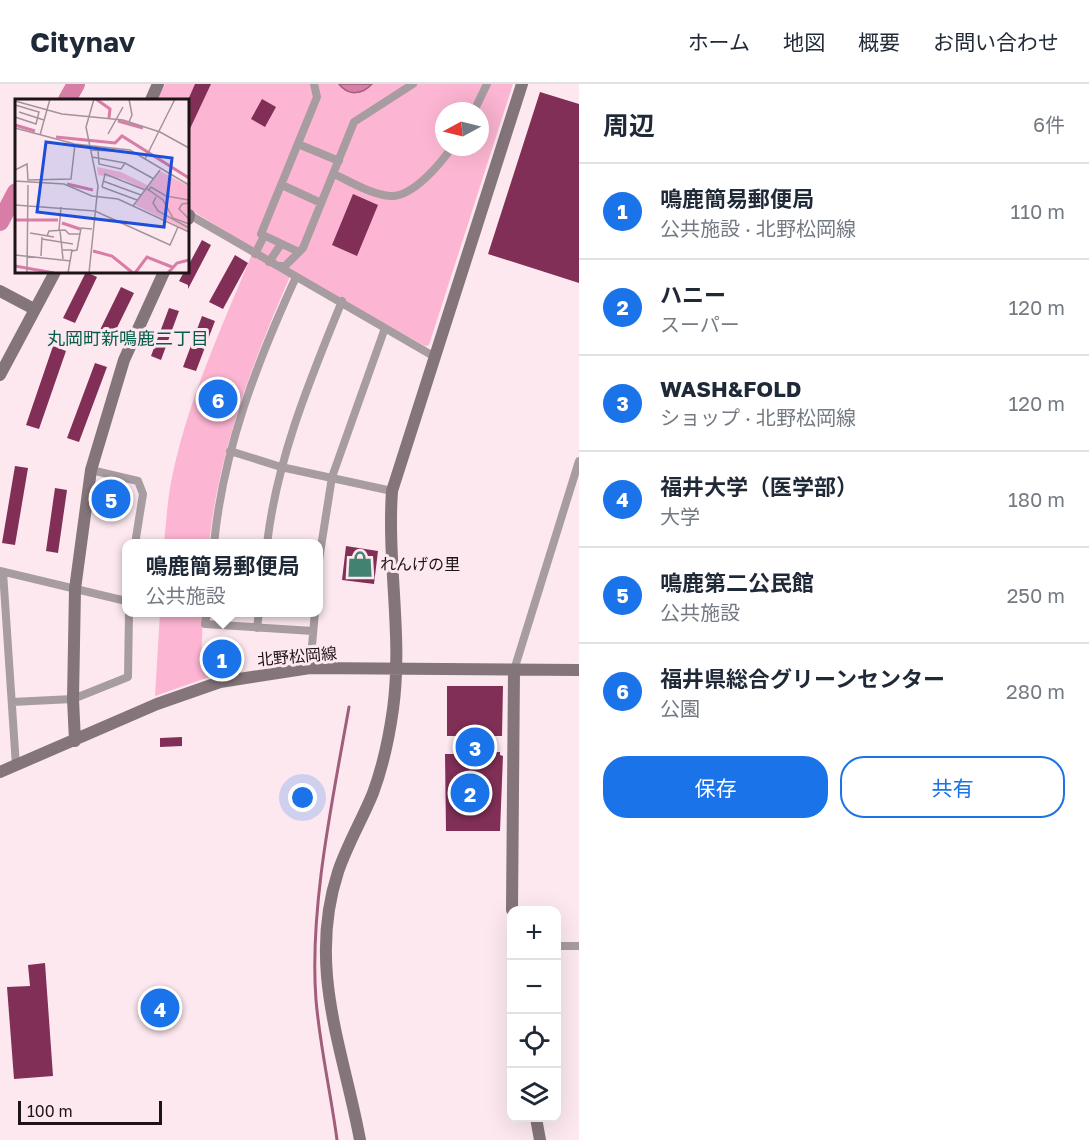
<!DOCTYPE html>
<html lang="ja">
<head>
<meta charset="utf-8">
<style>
  :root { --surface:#fff; --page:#f6f6f7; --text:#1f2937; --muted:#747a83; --line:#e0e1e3; --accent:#1a73e8 }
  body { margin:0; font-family:"Golos Text","Noto Sans JP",sans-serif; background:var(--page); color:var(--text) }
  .controls { position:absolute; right:18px; bottom:18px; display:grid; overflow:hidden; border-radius:12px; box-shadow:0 6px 24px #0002 }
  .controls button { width:54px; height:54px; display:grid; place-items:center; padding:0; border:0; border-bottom:2px solid var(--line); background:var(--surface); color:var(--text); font:30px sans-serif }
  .compass { position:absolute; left:435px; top:18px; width:54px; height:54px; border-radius:50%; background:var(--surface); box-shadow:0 6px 24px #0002; rotate:263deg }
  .scale { position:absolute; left:18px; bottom:15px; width:144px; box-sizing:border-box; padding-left:6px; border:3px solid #1d1417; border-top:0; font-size:16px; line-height:21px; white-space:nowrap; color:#1d1417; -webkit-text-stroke:4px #fde8f0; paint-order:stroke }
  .you { position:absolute; left:303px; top:714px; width:21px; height:21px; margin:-15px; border:4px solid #fff; border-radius:50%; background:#1a73e8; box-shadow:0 0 0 9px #1a73e833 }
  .badge { display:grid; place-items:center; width:39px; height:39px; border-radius:50%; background:var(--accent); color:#fff; font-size:20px; font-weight:700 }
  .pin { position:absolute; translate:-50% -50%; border:3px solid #fff; box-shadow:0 2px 6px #0006 }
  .popup { position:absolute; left:122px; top:455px; width:201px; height:78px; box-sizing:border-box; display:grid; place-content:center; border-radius:12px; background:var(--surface); filter:drop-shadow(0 2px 4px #0005); font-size:20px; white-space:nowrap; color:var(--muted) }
  .popup b { font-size:22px; color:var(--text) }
  .popup::after { content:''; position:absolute; left:50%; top:100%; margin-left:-12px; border:12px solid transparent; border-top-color:var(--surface) }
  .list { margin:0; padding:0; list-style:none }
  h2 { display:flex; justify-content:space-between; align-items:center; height:78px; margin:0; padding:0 24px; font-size:26px }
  h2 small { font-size:20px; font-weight:400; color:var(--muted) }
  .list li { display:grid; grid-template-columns:39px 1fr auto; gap:18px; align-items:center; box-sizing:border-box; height:96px; padding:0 24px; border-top:2px solid var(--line) }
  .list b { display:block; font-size:22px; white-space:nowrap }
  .list p { margin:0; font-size:20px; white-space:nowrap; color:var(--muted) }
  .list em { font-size:20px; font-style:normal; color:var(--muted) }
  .actions { display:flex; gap:12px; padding:18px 24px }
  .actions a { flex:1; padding:14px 0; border:2px solid var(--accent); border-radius:24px; text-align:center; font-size:21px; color:var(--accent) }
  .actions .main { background:var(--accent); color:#fff }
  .icon { flex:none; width:33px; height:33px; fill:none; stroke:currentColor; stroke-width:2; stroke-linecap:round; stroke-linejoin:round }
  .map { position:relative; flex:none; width:579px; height:1056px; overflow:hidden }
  header { display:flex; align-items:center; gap:36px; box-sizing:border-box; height:84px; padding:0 30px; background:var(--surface); border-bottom:2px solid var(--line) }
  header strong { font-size:28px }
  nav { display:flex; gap:33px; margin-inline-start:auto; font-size:21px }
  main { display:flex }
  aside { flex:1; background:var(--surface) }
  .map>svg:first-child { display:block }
  .green { fill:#fcb5d2; fill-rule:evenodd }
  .water { fill:#d87da5; stroke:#a05e7a; stroke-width:1.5 }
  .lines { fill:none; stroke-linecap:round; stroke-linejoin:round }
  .stream { stroke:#a05e7a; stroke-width:3 }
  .river { stroke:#d87da5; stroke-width:18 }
  .building { fill:#812f57 }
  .street { stroke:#a79ca0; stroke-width:8 }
  .secondary { stroke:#84757b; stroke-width:12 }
  .labels { text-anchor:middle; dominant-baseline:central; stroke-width:6; stroke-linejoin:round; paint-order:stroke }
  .poi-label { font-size:16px; fill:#1d1417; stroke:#fde8f0; text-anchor:start }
  .street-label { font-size:16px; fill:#1d1417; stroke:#fde8f0 }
  .neighbourhood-label { font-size:18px; fill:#065d4b; stroke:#fde8f0 }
  .inset-river { fill:none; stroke:#d87da5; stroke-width:3 }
  .inset-road { fill:none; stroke:#a39399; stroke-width:1.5 }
  .view { fill:#1d4ed8; fill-opacity:0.15; stroke:#1d4ed8; stroke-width:3 }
  .inset-edge { fill:none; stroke:#1d1417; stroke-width:3 }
</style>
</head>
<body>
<header>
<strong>Citynav</strong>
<nav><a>ホーム</a><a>地図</a><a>概要</a><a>お問い合わせ</a></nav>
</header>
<main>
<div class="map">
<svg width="579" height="1056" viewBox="0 0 579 1056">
  <rect width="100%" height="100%" fill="#fde8f0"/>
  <path class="green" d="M 165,0 L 513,0 L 429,261 L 425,262 L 292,188 C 253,277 220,362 209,459 L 164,459 C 166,441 167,422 170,404 C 185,321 222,243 254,165 L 188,124 L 188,16 L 157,16 ZM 444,27 L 480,27 L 480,63 L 444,63 Z
    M 160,529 L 203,529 L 201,579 L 218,590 L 155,612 Z"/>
  <path class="water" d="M 339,0 L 372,0 C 362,11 348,12 339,0 Z"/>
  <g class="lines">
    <path class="stream" d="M 337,1056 C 331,1010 320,963 316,916 C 309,824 333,714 349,623"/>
    <path class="river" d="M 67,16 L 76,0
      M 0,138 L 16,108"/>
  </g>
  <path class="building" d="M 195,0 L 211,0 L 188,49 L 188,16 Z
    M 540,8 L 579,20 L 579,199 L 488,170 Z
    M 262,15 L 276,23 L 265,43 L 251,35 Z
    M 353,110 L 378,121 L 357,172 L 332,161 Z
    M 202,156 L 211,161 L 188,205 L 188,201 L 179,197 L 184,188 L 188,188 L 188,182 Z
    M 235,171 L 248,179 L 223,225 L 209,218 Z
    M 86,188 L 97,193 L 75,239 L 63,234 Z
    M 121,203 L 134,209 L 112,254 L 99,248 Z
    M 169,224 L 179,227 L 161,276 L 151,272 Z
    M 202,232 L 215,237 L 196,287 L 183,283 Z
    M 53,262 L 66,267 L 39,345 L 26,341 Z
    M 95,279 L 107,283 L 79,358 L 67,354 Z
    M 15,382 L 28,384 L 15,461 L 2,459 Z
    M 55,404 L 67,406 L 58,469 L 46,467 Z
    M 346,462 L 378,467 L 374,500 L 342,496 Z
    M 218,567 L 227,568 L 227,577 L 217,577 Z
    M 447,602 L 503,602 L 502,652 L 483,652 L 483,668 L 500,668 L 500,671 L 503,672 L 500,747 L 446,747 L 445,670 L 465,670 L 465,652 L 447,652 Z
    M 182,653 L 182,662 L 160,663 L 160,654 Z
    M 45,879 L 53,992 L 14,995 L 7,903 L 30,902 L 28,881 Z"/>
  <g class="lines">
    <path class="street" d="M 474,27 L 487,0
      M 298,60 L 339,77
      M 334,90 C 351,98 372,111 391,112 C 413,113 441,79 452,63
      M 282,101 L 321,119
      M 188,130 L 435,273
      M 299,168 L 261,150 L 317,13 L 314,0
      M 255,170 L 264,152
      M 269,178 L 281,160
      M 279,182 L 285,182 L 303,164 L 354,38 L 413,0
      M 230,367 L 281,383 L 392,407
      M 91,386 L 138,397 L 143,410 L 135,460
      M 214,460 C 223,366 257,278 296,193
      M 267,460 C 277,374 310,296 342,217
      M 318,482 L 332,393 L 385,244
      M 0,487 L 126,517
      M 3,488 L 16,682
      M 207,528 L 205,540 L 313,547
      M 257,544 L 259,528
      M 310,584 L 315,528
      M 514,586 L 579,377
      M 12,618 L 73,615 L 128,593 L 129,528
      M 556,862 L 579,862"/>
    <path class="secondary" d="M 151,16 L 158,0
      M 188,135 L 189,131
      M 0,207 L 34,225
      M 0,291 L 55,188
      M 75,657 L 73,615 L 75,505 L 91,386 L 124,276 L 164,188
      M 0,688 L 157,620 L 220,598 L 310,584 L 579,586
      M 512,826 L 514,586
      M 536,1034 L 540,1056
      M 360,1056 C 343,964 307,883 338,788 C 347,761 362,736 373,709 C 383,682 389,654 393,625 C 403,553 387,480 392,407 L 522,0"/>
  </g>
  <defs>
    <symbol id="shop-bare" viewBox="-9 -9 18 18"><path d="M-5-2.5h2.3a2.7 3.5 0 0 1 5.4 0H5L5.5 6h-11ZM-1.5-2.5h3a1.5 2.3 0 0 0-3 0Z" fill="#428270" stroke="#fde8f0" stroke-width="2.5" paint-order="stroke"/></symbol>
  </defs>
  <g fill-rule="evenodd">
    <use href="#shop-bare" x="341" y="461" width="38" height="38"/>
  </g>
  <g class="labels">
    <g class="poi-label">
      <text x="380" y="480">れんげの里</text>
    </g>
    <g class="street-label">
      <text transform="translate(297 572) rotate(-5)">北野松岡線</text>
    </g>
    <g class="neighbourhood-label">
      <text x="128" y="254">丸岡町新鳴鹿二丁目</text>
    </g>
  </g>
  <g transform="translate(15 15)">
    <rect width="174" height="174" fill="#fde8f0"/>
    <path d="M 82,68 L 106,73 L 134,87 L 145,72 L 174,87 L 174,132 L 120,106 L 130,91 L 108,80 L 83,76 Z" fill="#fcb5d2"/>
    <path class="inset-river" d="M 81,0 L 95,10 L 94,19M 103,22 L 128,29M 0,26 L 20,32M 41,38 L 100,44 L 107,37 L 174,79M 52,85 L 78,91M 0,121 L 43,121M 47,124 L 65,130M 78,152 L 97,157 L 118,174M 0,167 L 39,174M 120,174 L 132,158 L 157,168M 153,174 L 162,164 L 174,161"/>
    <path class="inset-road" d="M 114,0 L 117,16 L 114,23M 0,2 L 47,15 L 108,21 L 145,33 L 174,49M 0,6 L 24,13 L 21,25 L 0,18M 4,13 L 29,21M 0,29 L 60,45 L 115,51 L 174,86M 93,35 L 108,8M 25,36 L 35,0M 75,51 L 99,52M 83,51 L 84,65 L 106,70 L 110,64M 77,58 L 110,64 L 139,80M 130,60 L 160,0M 0,71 L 12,65 L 13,81 L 56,80 L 60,45M 0,82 L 49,85 L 77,97 L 103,100 L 174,133M 88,82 L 126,96M 87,88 L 90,75 L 130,91M 87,88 L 122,101M 131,89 L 148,101 L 158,119 L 174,125M 133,92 L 136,88 L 151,97 L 174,101M 141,98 L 138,104 L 143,112 L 174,129M 174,104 L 167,105 L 164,110 L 174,120M 0,106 L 80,112 L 155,146 L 163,128M 118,107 L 145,71M 44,131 L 46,108M 45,131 L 48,160M 15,134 L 39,138M 32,137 L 34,132 L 50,131 L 54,135 L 65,135M 27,140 L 58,145M 48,151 L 57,151 L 53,174M 57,152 L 62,151 L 66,129 L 77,130M 0,156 L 56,162M 26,157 L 27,138M 12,174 L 13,86M 74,174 L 83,87 L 71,28 L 79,0"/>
    <path class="view" d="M 31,43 L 157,59 L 149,128 L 22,113 Z"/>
    <rect width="174" height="174" class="inset-edge"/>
  </g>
</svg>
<div class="controls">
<button>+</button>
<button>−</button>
<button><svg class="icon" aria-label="locate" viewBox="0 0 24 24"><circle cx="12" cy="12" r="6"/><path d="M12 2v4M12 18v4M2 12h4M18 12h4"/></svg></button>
<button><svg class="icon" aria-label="layers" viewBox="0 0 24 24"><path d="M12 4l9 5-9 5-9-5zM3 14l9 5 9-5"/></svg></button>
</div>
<svg class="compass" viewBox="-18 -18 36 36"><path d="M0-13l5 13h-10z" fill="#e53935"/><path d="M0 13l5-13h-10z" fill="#747a83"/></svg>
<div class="scale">100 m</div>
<div class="you"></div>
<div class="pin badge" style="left:222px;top:575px">1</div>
<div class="popup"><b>鳴鹿簡易郵便局</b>公共施設</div>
<div class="pin badge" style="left:470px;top:709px">2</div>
<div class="pin badge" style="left:475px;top:663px">3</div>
<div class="pin badge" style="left:160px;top:924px">4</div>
<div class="pin badge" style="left:111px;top:415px">5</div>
<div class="pin badge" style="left:218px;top:315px">6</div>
</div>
<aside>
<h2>周辺<small>6件</small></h2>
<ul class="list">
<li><span class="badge">1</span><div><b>鳴鹿簡易郵便局</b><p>公共施設 · 北野松岡線</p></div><em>110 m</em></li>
<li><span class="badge">2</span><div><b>ハニー</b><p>スーパー</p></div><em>120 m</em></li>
<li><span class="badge">3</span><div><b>WASH&amp;FOLD</b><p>ショップ · 北野松岡線</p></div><em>120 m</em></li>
<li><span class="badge">4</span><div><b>福井大学（医学部）</b><p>大学</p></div><em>180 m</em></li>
<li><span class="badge">5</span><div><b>鳴鹿第二公民館</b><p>公共施設</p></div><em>250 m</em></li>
<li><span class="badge">6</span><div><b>福井県総合グリーンセンター</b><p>公園</p></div><em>280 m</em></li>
</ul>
<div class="actions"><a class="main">保存</a><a>共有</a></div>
</aside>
</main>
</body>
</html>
